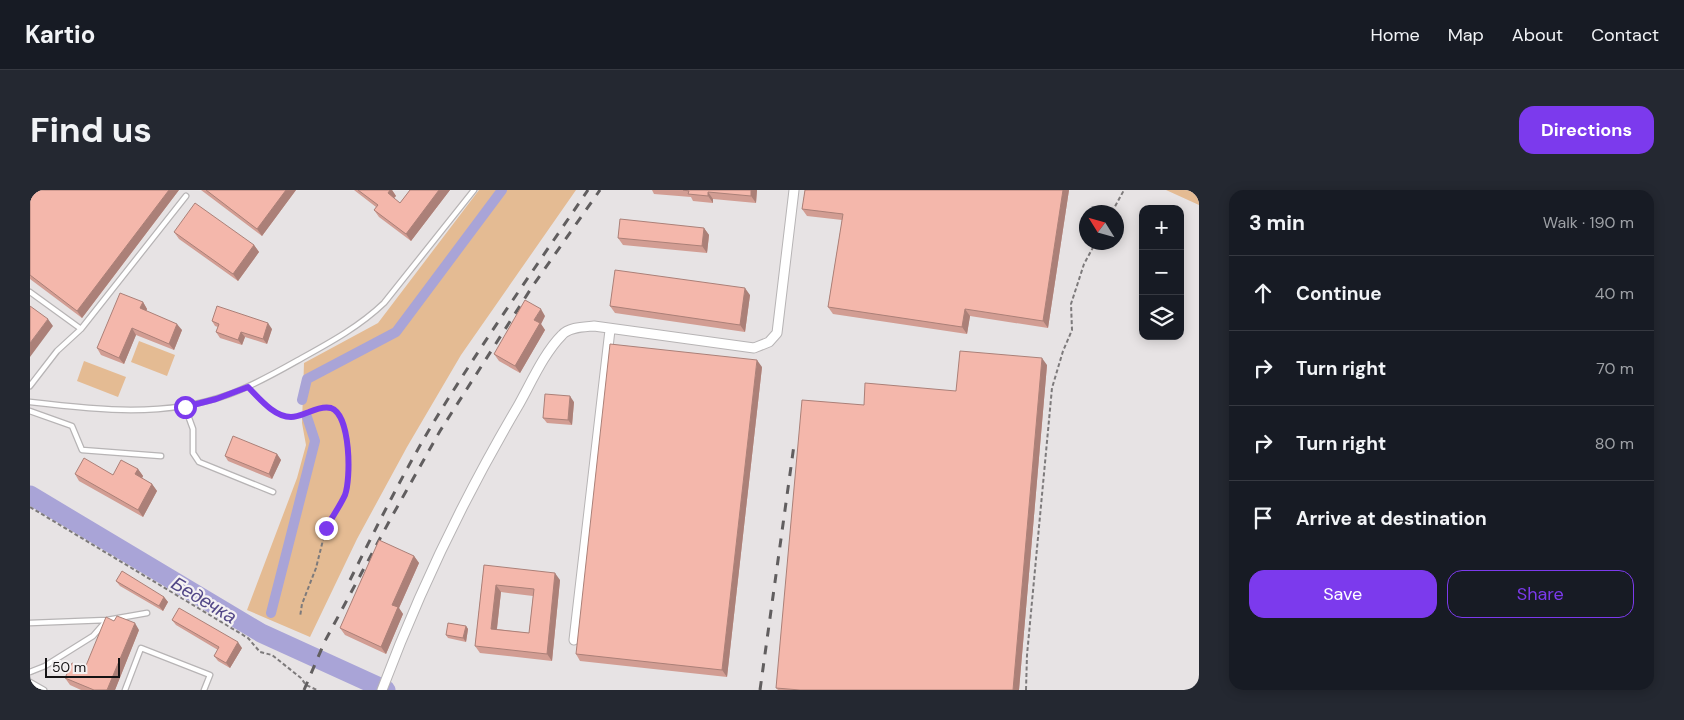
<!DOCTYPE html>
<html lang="en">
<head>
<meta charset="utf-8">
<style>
  :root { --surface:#171b24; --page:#242831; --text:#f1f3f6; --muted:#9ea1a6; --line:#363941; --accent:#7c3aed }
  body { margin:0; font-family:"DM Sans",sans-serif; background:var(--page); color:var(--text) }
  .controls { position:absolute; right:15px; top:15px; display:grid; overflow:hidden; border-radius:10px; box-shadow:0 2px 12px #0003 }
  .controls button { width:45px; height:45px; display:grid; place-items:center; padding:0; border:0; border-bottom:1px solid var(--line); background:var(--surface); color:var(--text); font:25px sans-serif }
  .compass { position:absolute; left:1049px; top:15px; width:45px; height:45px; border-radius:50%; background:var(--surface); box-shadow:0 2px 12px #0003; rotate:307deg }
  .scale { position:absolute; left:15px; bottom:12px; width:75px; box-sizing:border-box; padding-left:5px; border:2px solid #151314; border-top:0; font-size:14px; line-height:18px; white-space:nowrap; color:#151314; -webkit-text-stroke:4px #f4f1f2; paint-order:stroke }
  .stop { position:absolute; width:15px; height:15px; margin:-11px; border:4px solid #7c3aed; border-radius:50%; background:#fff }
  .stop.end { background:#7c3aed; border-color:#fff; box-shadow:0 1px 5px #0008 }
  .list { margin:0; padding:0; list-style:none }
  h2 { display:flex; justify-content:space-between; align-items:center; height:65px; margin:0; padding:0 20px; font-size:21px }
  h2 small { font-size:16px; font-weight:400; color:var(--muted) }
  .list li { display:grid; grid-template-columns:32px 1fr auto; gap:15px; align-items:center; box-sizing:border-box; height:75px; padding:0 20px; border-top:1px solid var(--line) }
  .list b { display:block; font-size:19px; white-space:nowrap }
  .list em { font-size:16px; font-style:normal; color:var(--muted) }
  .actions { display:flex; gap:10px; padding:15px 20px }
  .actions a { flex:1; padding:11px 0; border:1px solid var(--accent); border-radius:15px; text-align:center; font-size:18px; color:var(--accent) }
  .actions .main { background:var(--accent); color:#fff }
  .icon { flex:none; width:28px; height:28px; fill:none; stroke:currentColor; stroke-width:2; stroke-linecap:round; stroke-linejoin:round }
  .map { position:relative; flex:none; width:1169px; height:500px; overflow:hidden; border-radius:15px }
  header { display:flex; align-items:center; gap:30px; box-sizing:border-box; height:70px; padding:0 25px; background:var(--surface); border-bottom:1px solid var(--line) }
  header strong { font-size:24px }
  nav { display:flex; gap:28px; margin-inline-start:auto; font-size:18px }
  .intro { display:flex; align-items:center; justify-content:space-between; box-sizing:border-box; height:120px; padding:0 30px }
  h1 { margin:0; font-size:35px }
  .button { padding:12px 22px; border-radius:15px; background:var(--accent); color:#fff; font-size:18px; font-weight:700 }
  main { display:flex; gap:30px; padding:0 30px }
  aside { flex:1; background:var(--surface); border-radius:15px; box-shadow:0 2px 12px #0003 }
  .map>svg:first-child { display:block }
  .green { fill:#e4bb93 }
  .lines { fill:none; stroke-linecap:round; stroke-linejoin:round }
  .canal { stroke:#a9a4d7; stroke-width:10 }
  .river { stroke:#a9a4d7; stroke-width:19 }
  .service-casing { stroke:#b7b4b5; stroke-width:7 }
  .minor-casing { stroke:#b7b4b5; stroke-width:11 }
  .path { stroke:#7d7a7b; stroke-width:2; stroke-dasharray:4 2.5; stroke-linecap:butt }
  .service { stroke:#fff; stroke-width:4.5 }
  .minor { stroke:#fff; stroke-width:9 }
  .rail { stroke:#615e5f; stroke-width:3; stroke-dasharray:9 9; stroke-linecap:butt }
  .wall { fill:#d29d93; fill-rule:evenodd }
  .shaded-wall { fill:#ab8078 }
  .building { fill:#f4b7ab; stroke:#ab8078; fill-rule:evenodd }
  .route { stroke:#7c3aed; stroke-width:6 }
  .labels { text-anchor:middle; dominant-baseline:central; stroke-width:4.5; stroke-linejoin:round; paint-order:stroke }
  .water-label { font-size:19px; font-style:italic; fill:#524787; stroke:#f4f1f2 }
</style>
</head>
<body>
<header>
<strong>Kartio</strong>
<nav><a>Home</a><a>Map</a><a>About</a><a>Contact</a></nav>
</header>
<div class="intro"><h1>Find us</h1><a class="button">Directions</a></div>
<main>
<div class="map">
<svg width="1169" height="500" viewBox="0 0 1169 500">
  <rect width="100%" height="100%" fill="#e7e3e4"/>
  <path class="green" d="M 449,0 L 546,0 L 431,165 L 377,257 L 327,349 L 280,447 L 217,420 L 267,288 L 276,255 L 272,233 L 274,173 L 348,133 Z
    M 1136,0 L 1169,0 L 1169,15 Z
    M 109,151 L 145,165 L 137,186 L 101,172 Z
    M 54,171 L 96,187 L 88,207 L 47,191 Z"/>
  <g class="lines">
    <path class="canal" d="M 272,210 L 277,189 L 366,142 L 472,0
      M 241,423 L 285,251 L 277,227"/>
    <path class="river" d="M 0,305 L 231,443 L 356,500"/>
    <defs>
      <path id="service" d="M 0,102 L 51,139
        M 0,196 L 27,161 L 51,139 L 156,6
        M 0,212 C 67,220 135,228 200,204 C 225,195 249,181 272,168 C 301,152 330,136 354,113 L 444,0
        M 155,217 L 163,239 L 163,263 L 169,272 L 243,302
        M 0,221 L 42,236 L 52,260 L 131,266
        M 0,433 L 77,430
        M 0,482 L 15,476 L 63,446 L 77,430 L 117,423
        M 0,492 L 14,500
        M 95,500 L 111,458 L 180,485 L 174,500"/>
      <path id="minor" d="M 544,450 L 580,140
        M 352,500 C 388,404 436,304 488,216 C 501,193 514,163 532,145 C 539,137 554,137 564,136 L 724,158 L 739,152 L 747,143 L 764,0"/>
    </defs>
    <use href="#service" class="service-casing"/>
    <use href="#minor" class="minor-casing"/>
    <path class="path" d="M 1082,22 L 1094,0
      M 223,202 L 247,223 L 258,227 L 267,227 L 289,218 L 302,219 L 310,225 L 315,238 L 319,288 L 315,304 L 296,338 L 286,378 L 272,414 L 270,427
      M 0,317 L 218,448 L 230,462 L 242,465 L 271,488 L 276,495 L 287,500
      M 996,500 L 997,465 L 1022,198 L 1033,161 L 1042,140 L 1041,114 L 1054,74 L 1066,52"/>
    <use href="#service" class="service"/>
    <use href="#minor" class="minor"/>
    <path class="rail" d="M 320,390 C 349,332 378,273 413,217 C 459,143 509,72 558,0
      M 274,500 L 295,451 L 361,328 L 410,241 L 502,97 L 570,0
      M 730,500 L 764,255"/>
  </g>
  <path class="wall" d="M 0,0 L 149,0 L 52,128 L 0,89 Z
    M 171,0 L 266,0 L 232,46 Z
    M 324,0 L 362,0 L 366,6 L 364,8 L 370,13 L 380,0 L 420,0 L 381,51 L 349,27 L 344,20 L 346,17 Z
    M 622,0 L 727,0 L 726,13 L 683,9 L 683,13 L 663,11 L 661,7 L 624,4 Z
    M 775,0 L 1039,0 L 1018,138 L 940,126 L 937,144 L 803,124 L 798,117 L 812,30 L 777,26 L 772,19 Z
    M 674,38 L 679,45 L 677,63 L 593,55 L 588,48 Z
    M 144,42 L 224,55 L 229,62 L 208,91 L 149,49 Z
    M 720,105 L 715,142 L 585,123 L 580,116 Z
    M 113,112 L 117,119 L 116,121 L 152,140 L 144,160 L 106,145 L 94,174 L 71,165 L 67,158 Z
    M 515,126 L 511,134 L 515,140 L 490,183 L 469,171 L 464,164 Z
    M 182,131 L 242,139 L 237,154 L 215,147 L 212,155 L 190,148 L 186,142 L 188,137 L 185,136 Z
    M 1017,175 L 989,500 L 748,500 L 746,498 L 834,215 L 926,201 Z
    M 732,177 L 697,487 L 550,471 L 546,464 Z
    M 544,212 L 542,235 L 517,233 L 513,228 Z
    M 247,264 L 251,270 L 242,289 L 198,271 L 195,266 Z
    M 108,279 L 113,286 L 112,288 L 122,294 L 127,301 L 113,327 L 49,291 L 45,284 L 83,285 Z
    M 384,366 L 389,373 L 369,418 L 373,424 L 356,464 L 315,445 L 310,438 Z
    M 454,375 L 530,390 L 522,471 L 450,463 L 445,456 ZM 471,402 L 503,406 L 499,443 L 467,439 Z
    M 86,391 L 134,407 L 138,412 L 133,421 L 90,396 Z
    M 142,430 L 212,458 L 200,478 L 188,471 L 184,466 L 188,460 L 146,435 Z
    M 436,436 L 438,439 L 436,452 L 418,448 L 416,445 Z
    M 109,440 L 85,500 L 51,500 L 40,495 L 35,488 L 55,478 Z"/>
  <path class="shaded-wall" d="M 139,0 L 149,0 L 52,128 L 47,121 Z
    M 256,0 L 266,0 L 232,46 L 227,39 Z
    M 360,0 L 362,0 L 366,6 L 362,10 L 358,3 Z
    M 409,0 L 420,0 L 381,51 L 376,44 Z
    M 721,0 L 727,0 L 726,13 L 721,6 Z
    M 1033,0 L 1039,0 L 1018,138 L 1013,131 Z
    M 678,2 L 683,9 L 683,13 L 678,6 Z
    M 674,38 L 679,45 L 677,63 L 672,56 Z
    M 224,55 L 229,62 L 208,91 L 203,84 Z
    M 715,98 L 720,105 L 715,142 L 710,135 Z
    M 113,112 L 117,119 L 115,125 L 110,118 Z
    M 511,119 L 515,126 L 511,134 L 515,140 L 490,183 L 485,176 L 504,130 Z
    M 935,119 L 940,126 L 937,144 L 932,137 Z
    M 18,129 L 23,136 L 0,167 L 0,153 Z
    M 238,133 L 242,139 L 237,154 L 233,149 Z
    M 147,134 L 152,140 L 144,160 L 139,154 Z
    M 102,138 L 106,145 L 94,174 L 89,168 Z
    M 211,142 L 215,147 L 212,155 L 208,150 Z
    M 1012,168 L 1017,175 L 989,500 L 983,500 Z
    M 727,170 L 732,177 L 697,487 L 692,480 Z
    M 540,206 L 544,212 L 542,235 L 538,230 Z
    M 247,264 L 251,270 L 242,289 L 239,284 Z
    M 108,279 L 113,286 L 110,292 L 105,284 Z
    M 122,294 L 127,301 L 113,327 L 108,320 Z
    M 384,366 L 389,373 L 369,418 L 373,424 L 356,464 L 351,457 L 362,415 Z
    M 525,383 L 530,390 L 522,471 L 517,464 Z
    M 466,395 L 471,402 L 466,446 L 461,439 Z
    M 134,407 L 138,412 L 133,421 L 129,416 Z
    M 105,433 L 109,440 L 85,500 L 77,500 Z
    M 436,436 L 438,439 L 436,452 L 433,448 Z
    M 208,452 L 212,458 L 200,478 L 196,473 Z"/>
  <path class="building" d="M 0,0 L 139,0 L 47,121 L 0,85 Z
    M 176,0 L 256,0 L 227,39 Z
    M 328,0 L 360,0 L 358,3 L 370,13 L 380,0 L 409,0 L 376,44 L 344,20 L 348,15 Z
    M 653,0 L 721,0 L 721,6 L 678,2 L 678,6 L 658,4 L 659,1 Z
    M 775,0 L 1033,0 L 1013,131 L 935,119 L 932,137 L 798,117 L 813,24 L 772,19 Z
    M 165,13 L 224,55 L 203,84 L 144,42 Z
    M 590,29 L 674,38 L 672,56 L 588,48 Z
    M 585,80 L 715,98 L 710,135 L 580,116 Z
    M 90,103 L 113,112 L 110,118 L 147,134 L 139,154 L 102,138 L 89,168 L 67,158 Z
    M 495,110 L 511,119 L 504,130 L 510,133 L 485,176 L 464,164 Z
    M 0,116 L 18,129 L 0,153 Z
    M 187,116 L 238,133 L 233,149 L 211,142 L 208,150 L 186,142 L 189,134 L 182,131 Z
    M 580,154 L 727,170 L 692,480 L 546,464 Z
    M 930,161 L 1012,168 L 983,500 L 770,500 L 746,498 L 772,210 L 834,215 L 835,193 L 926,201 Z
    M 515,204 L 540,206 L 538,230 L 513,228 Z
    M 203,246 L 247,264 L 239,284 L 195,266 Z
    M 54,268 L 83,285 L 91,270 L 108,279 L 105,284 L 122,294 L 108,320 L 45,284 Z
    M 349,350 L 384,366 L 362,415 L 368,417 L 351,457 L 310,438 Z
    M 454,375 L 525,383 L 517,464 L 445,456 ZM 466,395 L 504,399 L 499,443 L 461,439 Z
    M 92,381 L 134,407 L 129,416 L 86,391 Z
    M 149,418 L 208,452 L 196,473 L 184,466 L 189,457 L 142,430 Z
    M 87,426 L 105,433 L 77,500 L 64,500 L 35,488 L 42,473 L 55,478 L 76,427 L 84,431 Z
    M 418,433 L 436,436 L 433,448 L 416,445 Z"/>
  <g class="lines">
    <path class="route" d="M 155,217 L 186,209 L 218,197 C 229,208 244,227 261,227 C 268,227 273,224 279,222 C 286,219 294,216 301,218 C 321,225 321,289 315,305 C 310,316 302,327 296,338"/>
  </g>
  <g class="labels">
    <g class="water-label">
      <text transform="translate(174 410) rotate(31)">Бедечка</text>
    </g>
  </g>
</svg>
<div class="controls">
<button>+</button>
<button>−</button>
<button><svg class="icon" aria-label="layers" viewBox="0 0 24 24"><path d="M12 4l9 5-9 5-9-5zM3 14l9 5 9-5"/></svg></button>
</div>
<svg class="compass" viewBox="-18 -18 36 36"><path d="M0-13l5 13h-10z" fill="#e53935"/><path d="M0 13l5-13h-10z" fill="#9ea1a6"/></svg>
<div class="scale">50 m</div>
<div class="stop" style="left:155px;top:217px"></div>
<div class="stop end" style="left:296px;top:338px"></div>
</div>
<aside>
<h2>3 min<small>Walk · 190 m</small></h2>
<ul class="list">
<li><svg class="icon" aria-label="ahead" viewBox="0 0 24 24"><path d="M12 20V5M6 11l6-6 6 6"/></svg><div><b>Continue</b></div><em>40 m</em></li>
<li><svg class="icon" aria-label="right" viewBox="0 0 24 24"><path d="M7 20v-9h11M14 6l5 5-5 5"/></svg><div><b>Turn right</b></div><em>70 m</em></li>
<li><svg class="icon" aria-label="right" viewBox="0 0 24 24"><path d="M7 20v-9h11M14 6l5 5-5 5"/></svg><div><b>Turn right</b></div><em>80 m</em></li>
<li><svg class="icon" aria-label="arrive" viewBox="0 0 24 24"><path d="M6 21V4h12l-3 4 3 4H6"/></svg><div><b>Arrive at destination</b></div></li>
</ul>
<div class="actions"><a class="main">Save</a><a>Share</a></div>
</aside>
</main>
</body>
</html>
